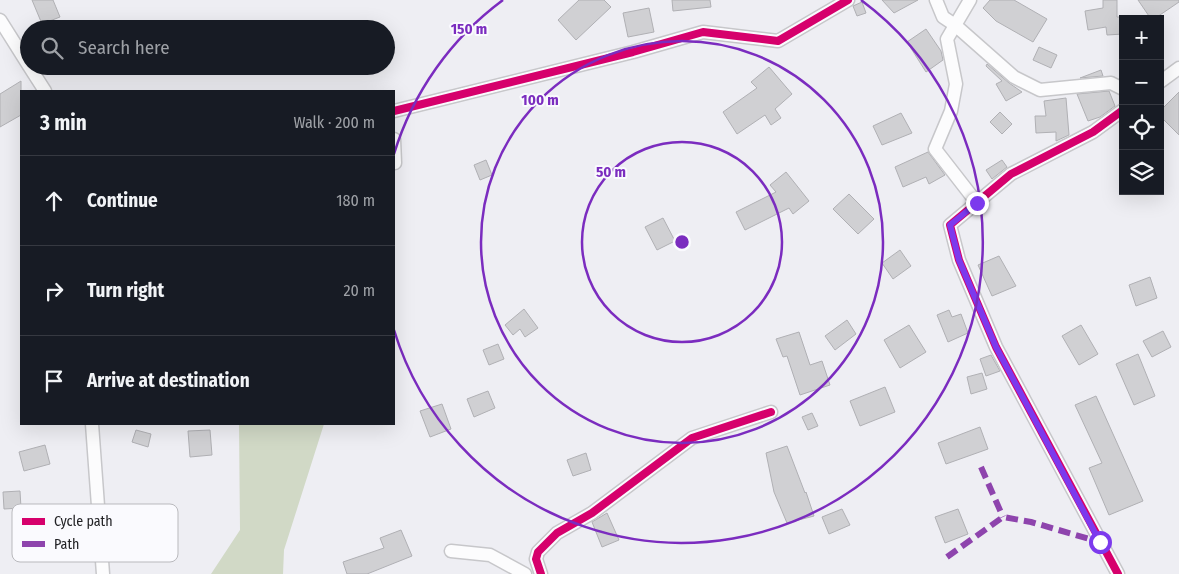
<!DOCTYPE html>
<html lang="en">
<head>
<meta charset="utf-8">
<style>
  :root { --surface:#171b24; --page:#20242c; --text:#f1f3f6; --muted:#9ea1a6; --line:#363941 }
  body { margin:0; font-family:"Fira Sans Condensed",sans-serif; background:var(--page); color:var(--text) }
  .controls { position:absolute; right:15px; top:15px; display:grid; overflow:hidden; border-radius:0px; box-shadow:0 5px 20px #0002 }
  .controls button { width:45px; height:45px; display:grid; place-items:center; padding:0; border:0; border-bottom:1px solid var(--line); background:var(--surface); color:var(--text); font:25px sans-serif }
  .stop { position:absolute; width:15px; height:15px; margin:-11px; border:4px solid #7c3aed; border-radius:50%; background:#fff }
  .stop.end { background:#7c3aed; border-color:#fff; box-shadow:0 1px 5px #0008 }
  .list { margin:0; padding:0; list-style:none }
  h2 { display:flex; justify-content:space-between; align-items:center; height:65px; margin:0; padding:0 20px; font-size:21px }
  h2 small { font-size:16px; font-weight:400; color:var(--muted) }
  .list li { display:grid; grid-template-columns:32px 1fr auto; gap:15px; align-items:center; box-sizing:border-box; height:90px; padding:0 20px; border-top:1px solid var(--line) }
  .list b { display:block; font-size:19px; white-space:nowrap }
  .list em { font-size:16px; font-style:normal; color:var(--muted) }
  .icon { flex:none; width:28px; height:28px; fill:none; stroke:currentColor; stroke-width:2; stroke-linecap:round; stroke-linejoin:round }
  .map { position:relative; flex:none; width:1179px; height:574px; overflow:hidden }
  .search { position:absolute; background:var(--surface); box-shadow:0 5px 20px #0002; left:20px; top:20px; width:375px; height:55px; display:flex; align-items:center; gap:12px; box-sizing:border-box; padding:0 18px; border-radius:28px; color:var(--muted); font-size:19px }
  .panel { position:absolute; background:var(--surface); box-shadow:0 5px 20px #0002; left:20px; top:90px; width:375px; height:335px; border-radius:0px }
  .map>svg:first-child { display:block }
  .green { fill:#d1d9c6 }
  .building { fill:#d0d0d3; stroke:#b0b0b4 }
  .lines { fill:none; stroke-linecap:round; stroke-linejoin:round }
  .street-casing { stroke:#c7c7ca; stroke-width:15 }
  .street { stroke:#fcfcfd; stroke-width:12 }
  .quiet { stroke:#8e44ad; stroke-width:6; stroke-dasharray:12 6; stroke-linecap:butt }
  .cycleway-casing { stroke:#fafafe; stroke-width:11 }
  .cycleway { stroke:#d6006c; stroke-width:8 }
  .route { stroke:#7c3aed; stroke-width:6 }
  .ring { fill:none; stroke:#7b2cbf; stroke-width:2.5 }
  .key { fill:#fafafe; stroke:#b9b9bd; stroke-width:1 }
  .key-label { font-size:14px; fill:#222225 }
  .centre { fill:#7b2cbf; stroke:#fafafe; stroke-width:2.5 }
  .ring-label { font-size:15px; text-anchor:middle; font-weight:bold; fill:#7b2cbf; stroke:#fafafe; stroke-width:4; stroke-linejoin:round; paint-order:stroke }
</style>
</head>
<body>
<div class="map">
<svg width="1179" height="574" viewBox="0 0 1179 574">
  <rect width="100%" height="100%" fill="#eeeef3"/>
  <path class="green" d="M 239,424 L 324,424 L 284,550 L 283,574 L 211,574 L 240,530 Z"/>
  <path class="building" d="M 32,0 L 53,0 L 60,17 L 42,24 Z
    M 579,0 L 604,0 L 611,7 L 576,40 L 558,20 Z
    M 672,0 L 710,0 L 711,7 L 673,11 Z
    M 882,0 L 918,0 L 894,13 Z
    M 990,0 L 1014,0 L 1047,19 L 1033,42 L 996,21 L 983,8 Z
    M 1103,0 L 1117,0 L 1117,17 L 1123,17 L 1123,34 L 1107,35 L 1106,27 L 1088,30 L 1085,11 L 1103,8 Z
    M 1138,0 L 1179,0 L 1179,2 L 1154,19 L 1151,19 Z
    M 862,2 L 866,13 L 857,16 L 853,6 Z
    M 649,8 L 654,32 L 628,37 L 623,13 Z
    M 926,29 L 941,51 L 943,60 L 926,72 L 907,42 Z
    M 1039,47 L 1057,55 L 1051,68 L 1033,60 Z
    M 987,64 L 1009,83 L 1022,92 L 1006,101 L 996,84 L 1002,81 L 986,66 Z
    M 769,67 L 792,94 L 775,109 L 781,118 L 771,125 L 765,115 L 737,134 L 723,112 L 757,88 L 751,82 Z
    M 1101,70 L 1103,76 L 1080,78 Z
    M 21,81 L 21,115 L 0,127 L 0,94 Z
    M 1109,91 L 1115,106 L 1100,117 L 1088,121 L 1077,94 Z
    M 1179,92 L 1179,135 L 1160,116 L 1160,111 Z
    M 1066,98 L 1069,135 L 1056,141 L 1056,132 L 1036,133 L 1035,116 L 1046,116 L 1044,101 Z
    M 1000,112 L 1012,124 L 1002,134 L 990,122 Z
    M 901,113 L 912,133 L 882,145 L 873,126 Z
    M 928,152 L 945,175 L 929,184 L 926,177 L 903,187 L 895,167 Z
    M 486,160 L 492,175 L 480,180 L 474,165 Z
    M 1002,160 L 1007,167 L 992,179 L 986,170 Z
    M 786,172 L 809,201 L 793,214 L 789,208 L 745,230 L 736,212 L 776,192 L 770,185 Z
    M 849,194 L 874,219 L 858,234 L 833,209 Z
    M 663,218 L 675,241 L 657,250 L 645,227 Z
    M 900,250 L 911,266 L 893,279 L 882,263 Z
    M 999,256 L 1016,286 L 992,296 L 978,265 Z
    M 1150,277 L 1157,298 L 1136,306 L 1129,285 Z
    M 524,309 L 538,328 L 525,337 L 520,329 L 513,335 L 505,325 Z
    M 949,310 L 952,317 L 961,314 L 968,333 L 948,342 L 937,315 Z
    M 847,320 L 856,334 L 835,350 L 825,336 Z
    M 909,325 L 926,352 L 900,368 L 884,340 Z
    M 1081,325 L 1098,354 L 1079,365 L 1062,336 Z
    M 1163,331 L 1171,347 L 1152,357 L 1143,341 Z
    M 799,332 L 810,365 L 822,361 L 830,385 L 800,395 L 787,356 L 783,357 L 776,339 Z
    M 498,344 L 504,359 L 489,365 L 483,350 Z
    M 1138,354 L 1155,396 L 1134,405 L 1116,364 Z
    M 991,355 L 1000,371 L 986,376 L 980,359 Z
    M 982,373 L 987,389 L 971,394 L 967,377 Z
    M 885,387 L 895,412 L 860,426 L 850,401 Z
    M 488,391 L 495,408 L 474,417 L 467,399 Z
    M 1096,396 L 1143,501 L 1109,515 L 1089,468 L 1102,463 L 1075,405 Z
    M 442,404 L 451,429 L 430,437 L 420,411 Z
    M 812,413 L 818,426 L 808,430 L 802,417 Z
    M 980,427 L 988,449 L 946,464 L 938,443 Z
    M 136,430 L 151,434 L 148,447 L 132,442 Z
    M 210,430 L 212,455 L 190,457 L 188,431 Z
    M 45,445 L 50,464 L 24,471 L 19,452 Z
    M 787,446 L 805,493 L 806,492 L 814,516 L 787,523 L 774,492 L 766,453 Z
    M 586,453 L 591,470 L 573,476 L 567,460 Z
    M 20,491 L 21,508 L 4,509 L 3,492 Z
    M 842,509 L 850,525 L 829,534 L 822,517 Z
    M 958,509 L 968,534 L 945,543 L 935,517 Z
    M 607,513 L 619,540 L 602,547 L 592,522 Z
    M 401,530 L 412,556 L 367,574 L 347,574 L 343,562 L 384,548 L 380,538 Z"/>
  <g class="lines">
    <defs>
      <path id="street" d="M 936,0 L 943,17 L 955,25 L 1014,77 L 1040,90 L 1111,83 L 1123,89
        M 970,0 L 947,39 L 956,84 L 951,111 L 935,149 L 977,203
        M 0,20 L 29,66
        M 29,66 L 45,91
        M 1160,82 L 1179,68
        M 394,111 L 633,52 L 703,32 L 778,41 L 848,0
        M 394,139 L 395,163
        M 92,424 L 103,574
        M 451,551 L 490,555 L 525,574
        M 541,574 L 536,559 L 538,552 L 557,533 L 592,513 L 692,438 L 771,412
        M 1118,574 L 996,347 L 959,260 L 950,225 L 1011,174 L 1093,132 L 1123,110"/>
    </defs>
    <use href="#street" class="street-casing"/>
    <use href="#street" class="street"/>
    <path class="quiet" d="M 981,467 L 1003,517
      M 947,557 L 1003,517 L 1031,522 L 1100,542"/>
    <defs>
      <path id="cycleway" d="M 394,111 L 633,52 L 703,32 L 778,41 L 848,0
        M 541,574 L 536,559 L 538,552 L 557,533 L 592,513 L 692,438 L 771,412
        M 1118,574 L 996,347 L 959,260 L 950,225 L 1011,174 L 1093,132 L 1123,110"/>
    </defs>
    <use href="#cycleway" class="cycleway-casing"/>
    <use href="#cycleway" class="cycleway"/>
  </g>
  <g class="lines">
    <path class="route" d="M 977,203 L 950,225 L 959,260 L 996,347 L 1100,542"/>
  </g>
  <g class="ring">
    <circle cx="682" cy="242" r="100"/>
    <circle cx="682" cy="242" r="201"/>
    <path d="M394 154A301 301 0 0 1 503 0M861 0A301 301 0 1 1 394 330"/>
  </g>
  <rect x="12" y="504" width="166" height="58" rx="8" class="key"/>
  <rect x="22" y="518" width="23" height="7" fill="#d6006c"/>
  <rect x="22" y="541" width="23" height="6" fill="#8e44ad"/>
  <g class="key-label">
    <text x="54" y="526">Cycle path</text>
    <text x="54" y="549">Path</text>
  </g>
  <circle cx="682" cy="242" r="8" class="centre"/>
  <g class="ring-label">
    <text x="469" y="34">150 m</text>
    <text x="540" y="105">100 m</text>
    <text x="611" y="177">50 m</text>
  </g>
</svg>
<div class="controls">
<button>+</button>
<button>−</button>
<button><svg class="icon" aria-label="locate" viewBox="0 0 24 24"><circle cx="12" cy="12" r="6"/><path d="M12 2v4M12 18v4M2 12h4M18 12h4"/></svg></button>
<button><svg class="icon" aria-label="layers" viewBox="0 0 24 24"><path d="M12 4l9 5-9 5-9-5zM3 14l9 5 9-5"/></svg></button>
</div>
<div class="stop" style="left:1100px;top:542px"></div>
<div class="stop end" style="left:977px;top:203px"></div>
<div class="search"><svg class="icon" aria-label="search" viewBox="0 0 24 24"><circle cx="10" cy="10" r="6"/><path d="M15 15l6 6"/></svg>Search here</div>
<section class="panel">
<h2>3 min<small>Walk · 200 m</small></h2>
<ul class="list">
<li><svg class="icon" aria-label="ahead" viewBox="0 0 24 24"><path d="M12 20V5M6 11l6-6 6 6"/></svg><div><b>Continue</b></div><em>180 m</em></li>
<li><svg class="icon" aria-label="right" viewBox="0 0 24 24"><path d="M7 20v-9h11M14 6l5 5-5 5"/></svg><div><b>Turn right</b></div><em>20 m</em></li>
<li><svg class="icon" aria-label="arrive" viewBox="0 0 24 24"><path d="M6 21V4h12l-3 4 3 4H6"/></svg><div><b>Arrive at destination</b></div></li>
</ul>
</section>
</div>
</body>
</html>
